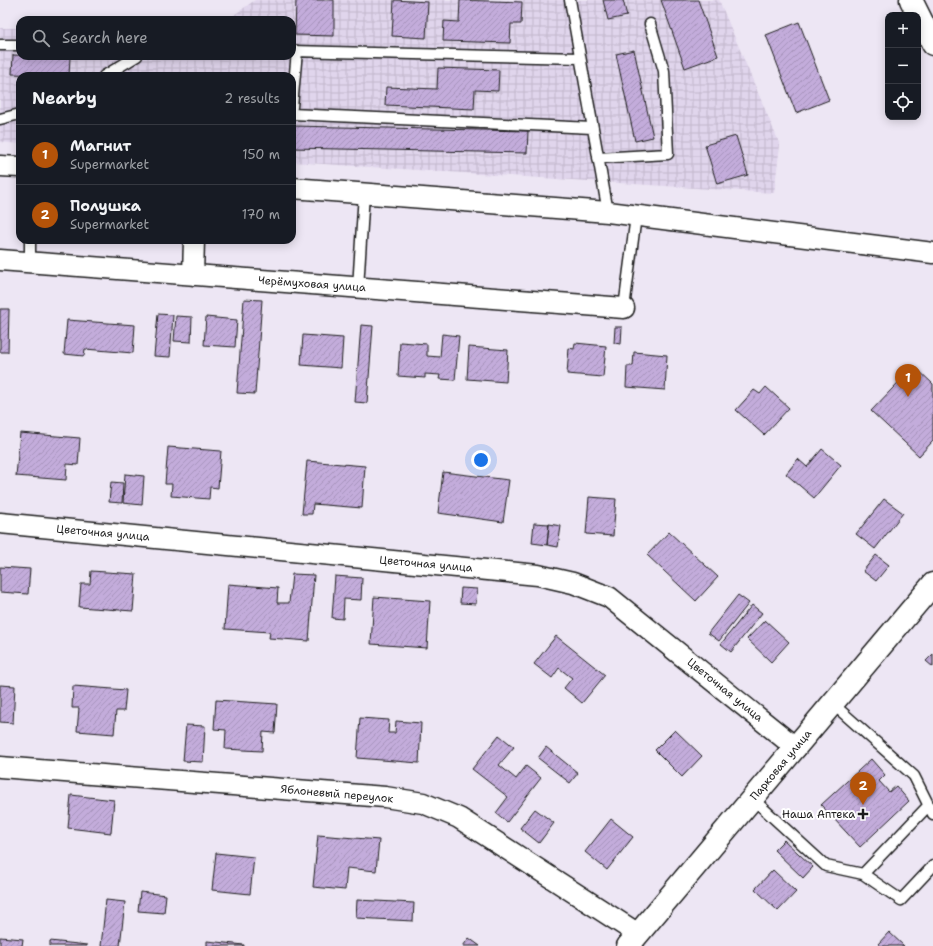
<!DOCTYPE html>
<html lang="en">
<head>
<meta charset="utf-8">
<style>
  :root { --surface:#171b24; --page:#20242c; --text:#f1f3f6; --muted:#9ea1a6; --line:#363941; --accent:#b45309 }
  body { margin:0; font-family:"Shantell Sans",sans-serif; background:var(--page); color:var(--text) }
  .controls { position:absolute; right:12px; top:12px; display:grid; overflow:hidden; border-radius:8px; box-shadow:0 2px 10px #0003 }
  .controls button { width:36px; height:36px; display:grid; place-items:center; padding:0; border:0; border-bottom:1px solid var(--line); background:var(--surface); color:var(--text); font:20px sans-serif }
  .you { position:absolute; left:481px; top:460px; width:14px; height:14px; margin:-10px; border:3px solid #fff; border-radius:50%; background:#1a73e8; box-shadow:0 0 0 6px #1a73e833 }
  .badge { display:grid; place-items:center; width:26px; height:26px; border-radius:50%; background:var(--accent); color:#fff; font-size:13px; font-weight:700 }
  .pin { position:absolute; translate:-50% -33px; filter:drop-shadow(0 1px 2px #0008) }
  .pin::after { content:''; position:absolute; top:21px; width:14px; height:12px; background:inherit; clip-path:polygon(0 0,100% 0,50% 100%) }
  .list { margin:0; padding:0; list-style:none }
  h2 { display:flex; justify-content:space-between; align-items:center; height:52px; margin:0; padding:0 16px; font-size:17px }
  h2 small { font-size:13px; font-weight:400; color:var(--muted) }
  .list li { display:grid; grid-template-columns:26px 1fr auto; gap:12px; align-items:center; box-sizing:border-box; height:60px; padding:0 16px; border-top:1px solid var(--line) }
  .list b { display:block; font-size:15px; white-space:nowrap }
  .list p { margin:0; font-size:13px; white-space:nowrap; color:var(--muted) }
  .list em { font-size:13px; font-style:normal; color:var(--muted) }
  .icon { flex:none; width:22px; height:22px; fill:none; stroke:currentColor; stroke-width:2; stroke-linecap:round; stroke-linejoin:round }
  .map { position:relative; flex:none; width:933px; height:946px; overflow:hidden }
  .search { position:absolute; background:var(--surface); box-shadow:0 2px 10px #0003; left:16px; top:16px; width:280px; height:44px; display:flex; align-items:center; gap:10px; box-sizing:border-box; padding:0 14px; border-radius:12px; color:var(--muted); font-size:15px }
  .panel { position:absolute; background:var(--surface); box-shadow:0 2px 10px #0003; left:16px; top:72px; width:280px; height:172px; border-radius:12px }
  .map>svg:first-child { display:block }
  .industrial { fill:url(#industrial-grid) }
  .building { fill:url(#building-hatch); stroke:#1c1c1c }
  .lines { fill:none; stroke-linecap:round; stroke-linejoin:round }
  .service-casing { stroke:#1c1c1c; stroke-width:13 }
  .minor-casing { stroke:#1c1c1c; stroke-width:23 }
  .tertiary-casing { stroke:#1c1c1c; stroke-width:25 }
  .primary-casing { stroke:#1c1c1c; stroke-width:25 }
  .service { stroke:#fff; stroke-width:10 }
  .minor { stroke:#fff; stroke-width:20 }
  .tertiary { stroke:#fff; stroke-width:22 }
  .primary { stroke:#fff; stroke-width:22 }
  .poi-dot { fill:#1c1c1c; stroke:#fff; stroke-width:1.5 }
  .labels { text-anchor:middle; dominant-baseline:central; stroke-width:4; stroke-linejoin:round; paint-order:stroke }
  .street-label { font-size:11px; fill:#1c1c1c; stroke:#fff }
  .poi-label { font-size:11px; fill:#1c1c1c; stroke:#fff; text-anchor:end }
</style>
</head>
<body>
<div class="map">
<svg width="933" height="946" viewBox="0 0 933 946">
  <defs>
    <pattern id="industrial-grid" width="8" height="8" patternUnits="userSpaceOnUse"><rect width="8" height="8" fill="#e0d5ec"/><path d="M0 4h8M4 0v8" fill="none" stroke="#c0b6ca"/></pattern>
    <pattern id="building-hatch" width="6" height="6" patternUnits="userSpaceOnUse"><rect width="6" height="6" fill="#c3acdb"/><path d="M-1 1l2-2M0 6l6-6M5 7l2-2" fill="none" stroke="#a793bb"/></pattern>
  </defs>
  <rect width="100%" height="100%" fill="#ede6f4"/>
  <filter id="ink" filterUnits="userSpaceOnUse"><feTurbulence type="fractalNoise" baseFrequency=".025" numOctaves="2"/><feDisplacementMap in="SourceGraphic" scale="8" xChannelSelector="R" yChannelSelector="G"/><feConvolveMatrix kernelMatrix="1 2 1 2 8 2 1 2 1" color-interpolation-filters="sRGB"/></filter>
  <g filter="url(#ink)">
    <path class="industrial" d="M 255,0 L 719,0 L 780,145 L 774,193 L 292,162 L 292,76 L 20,76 L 20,144 L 0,142 L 0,28 L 20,28 L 20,56 L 292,56 L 292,20 L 227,20 Z"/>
    <path class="building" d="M 296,0 L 334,0 L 334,36 L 295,35 Z
      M 394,0 L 428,2 L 426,38 L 392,36 Z
      M 460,0 L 522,2 L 521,24 L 511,24 L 510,43 L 443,41 L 444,21 L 459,22 Z
      M 603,0 L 623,0 L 627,16 L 608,20 Z
      M 661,0 L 698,0 L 718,56 L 685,68 Z
      M 799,22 L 829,100 L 796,113 L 766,35 Z
      M 634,50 L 653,137 L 635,141 L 616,54 Z
      M 13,55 L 70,57 L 69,76 L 12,74 Z
      M 438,68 L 499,70 L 498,91 L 475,90 L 474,109 L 385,105 L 386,87 L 437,89 Z
      M 292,126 L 528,131 L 527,153 L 292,148 Z
      M 736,136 L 748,175 L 717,184 L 705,145 Z
      M 244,299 L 262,300 L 255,394 L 237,393 Z
      M 0,309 L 9,309 L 8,352 L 0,352 Z
      M 158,314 L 173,315 L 170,357 L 154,356 Z
      M 176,316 L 192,317 L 191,342 L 174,341 Z
      M 206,317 L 237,320 L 235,347 L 204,345 Z
      M 67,320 L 135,325 L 133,353 L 85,349 L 84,356 L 64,354 Z
      M 361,325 L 373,326 L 367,403 L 355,402 Z
      M 615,327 L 622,327 L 621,344 L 614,343 Z
      M 442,334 L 459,336 L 455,380 L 439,379 L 440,375 L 425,374 L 425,378 L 398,376 L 400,342 L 427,344 L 427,356 L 440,357 Z
      M 303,335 L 343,338 L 341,368 L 301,365 Z
      M 575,343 L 606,346 L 603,377 L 567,374 L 569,348 L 574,349 Z
      M 469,347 L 508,350 L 506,382 L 467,379 Z
      M 634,352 L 667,355 L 665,390 L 626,387 L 627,366 L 633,366 Z
      M 914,366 L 933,384 L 933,441 L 919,456 L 871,411 Z
      M 766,387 L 789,408 L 764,435 L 736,410 L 754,390 L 760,394 Z
      M 20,433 L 80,438 L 78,465 L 67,464 L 66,480 L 16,476 Z
      M 168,447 L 221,451 L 218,488 L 210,487 L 209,499 L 171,496 L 172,484 L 165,484 Z
      M 822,449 L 841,465 L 814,498 L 786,474 L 798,459 L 807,467 Z
      M 307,461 L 365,466 L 362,508 L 313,504 L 312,514 L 302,514 Z
      M 443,472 L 509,480 L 503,522 L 438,513 Z
      M 125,474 L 144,476 L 142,505 L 123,503 Z
      M 111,482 L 123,483 L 122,503 L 109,502 Z
      M 589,497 L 616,499 L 613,536 L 586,534 Z
      M 884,499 L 903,513 L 875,549 L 856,534 Z
      M 534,523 L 549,524 L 547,545 L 532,543 Z
      M 549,524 L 561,526 L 558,547 L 547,545 Z
      M 669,532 L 718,577 L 696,601 L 647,555 Z
      M 876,555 L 889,565 L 876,581 L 863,571 Z
      M 0,567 L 30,569 L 28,594 L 0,592 Z
      M 91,571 L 136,574 L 133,611 L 79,607 L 81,584 L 90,584 Z
      M 292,574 L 314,575 L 309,641 L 269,638 L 270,632 L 225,629 L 228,584 L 278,588 L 277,603 L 289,603 Z
      M 335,576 L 362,578 L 361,600 L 344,599 L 343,619 L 332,618 Z
      M 461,588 L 477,589 L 476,604 L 460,603 Z
      M 738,595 L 749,603 L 719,641 L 708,633 Z
      M 374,597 L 430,601 L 427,648 L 371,644 Z
      M 752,605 L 762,613 L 731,652 L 721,644 Z
      M 765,620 L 789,642 L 771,662 L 747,639 Z
      M 556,636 L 605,675 L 582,703 L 564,688 L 572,678 L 559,668 L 552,678 L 534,664 Z
      M 933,654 L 933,667 L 926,661 Z
      M 0,685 L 15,686 L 13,723 L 0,722 Z
      M 73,686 L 126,690 L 124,711 L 116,711 L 114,734 L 77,731 L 79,708 L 72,708 Z
      M 216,700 L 277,704 L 275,733 L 263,732 L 262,751 L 225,749 L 226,730 L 214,729 Z
      M 360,718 L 389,720 L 388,733 L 395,733 L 396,721 L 421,723 L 419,763 L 357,758 Z
      M 186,725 L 205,726 L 203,762 L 183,761 Z
      M 675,730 L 702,756 L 682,777 L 655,750 Z
      M 499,735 L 514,747 L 499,765 L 516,779 L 526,766 L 541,778 L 507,822 L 496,813 L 508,797 L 472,769 Z
      M 546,747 L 578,773 L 570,783 L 538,758 Z
      M 871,759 L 885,775 L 879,781 L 889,792 L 896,786 L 909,801 L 860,847 L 821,805 Z
      M 71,795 L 114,800 L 111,833 L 68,828 Z
      M 535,809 L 554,823 L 539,843 L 520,828 Z
      M 611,819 L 633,837 L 607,870 L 585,852 Z
      M 318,835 L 379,840 L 376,871 L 347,868 L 345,890 L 313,887 Z
      M 784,840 L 813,867 L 803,878 L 774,850 Z
      M 216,853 L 254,857 L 250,894 L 212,890 Z
      M 773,870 L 796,892 L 778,911 L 755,889 Z
      M 140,892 L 166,895 L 164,913 L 138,911 Z
      M 106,900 L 125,902 L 120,946 L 101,946 Z
      M 357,900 L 414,903 L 413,921 L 356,918 Z
      M 889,932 L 904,946 L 881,946 L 878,944 Z
      M 0,937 L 23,939 L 22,946 L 0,946 Z
      M 469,938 L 480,946 L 463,946 Z
      M 50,941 L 87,945 L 87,946 L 50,946 Z
      M 207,941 L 244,945 L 244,946 L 207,946 Z"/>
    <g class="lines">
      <defs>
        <path id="service" d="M 570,0 L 608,212
          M 0,45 L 20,45
          M 292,51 L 580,58
          M 104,76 L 137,56
          M 292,107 L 297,51
          M 292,114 L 592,128
          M 0,119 L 20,114
          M 598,158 L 668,154 L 664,71 L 650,24
          M 30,262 L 30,240
          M 358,288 L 364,193
          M 624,308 L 636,216
          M 833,704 L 914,776 L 933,814
          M 753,799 L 826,866 L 863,874
          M 928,806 L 863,874 L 901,900 L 933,866"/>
        <path id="minor" d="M 0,166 L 20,167
          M 292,188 L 608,212 L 933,253
          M 0,260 L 624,308
          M 193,275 L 194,240
          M 0,523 L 538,575 L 573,583 L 609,597 L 796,748
          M 0,767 L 385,797 L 423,803 L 459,818 L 638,934"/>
        <path id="tertiary" d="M 628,946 L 933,584"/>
        <path id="primary" d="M 911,0 L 933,44"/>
      </defs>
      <use href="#service" class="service-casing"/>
      <use href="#minor" class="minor-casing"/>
      <use href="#tertiary" class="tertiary-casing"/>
      <use href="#primary" class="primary-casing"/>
      <use href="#service" class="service"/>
      <use href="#minor" class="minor"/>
      <use href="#tertiary" class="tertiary"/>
      <use href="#primary" class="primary"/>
    </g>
  </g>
  <path class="poi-dot" d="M861 808h4v4h4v4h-4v4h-4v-4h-4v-4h4z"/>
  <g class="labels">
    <g class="street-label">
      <text transform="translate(312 284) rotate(4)">Черёмуховая улица</text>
      <text transform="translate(103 533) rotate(5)">Цветочная улица</text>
      <text transform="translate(426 564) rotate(5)">Цветочная улица</text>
      <text transform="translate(725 690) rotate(39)">Цветочная улица</text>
      <text transform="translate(781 765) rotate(-50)">Парковая улица</text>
      <text transform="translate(337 794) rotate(5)">Яблоневый переулок</text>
    </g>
    <g class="poi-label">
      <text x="855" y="814">Наша Аптека</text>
    </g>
  </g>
</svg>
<div class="controls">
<button>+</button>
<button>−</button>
<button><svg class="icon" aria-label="locate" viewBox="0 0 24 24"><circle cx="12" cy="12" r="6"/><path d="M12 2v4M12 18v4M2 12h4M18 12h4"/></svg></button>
</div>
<div class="you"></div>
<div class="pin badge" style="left:908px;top:397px">1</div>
<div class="pin badge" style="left:863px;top:805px">2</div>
<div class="search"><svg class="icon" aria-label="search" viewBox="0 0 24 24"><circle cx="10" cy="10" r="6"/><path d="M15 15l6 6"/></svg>Search here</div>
<section class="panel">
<h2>Nearby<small>2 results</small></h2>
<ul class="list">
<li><span class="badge">1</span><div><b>Магнит</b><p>Supermarket</p></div><em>150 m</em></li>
<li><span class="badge">2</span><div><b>Полушка</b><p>Supermarket</p></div><em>170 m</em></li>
</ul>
</section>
</div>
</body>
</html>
